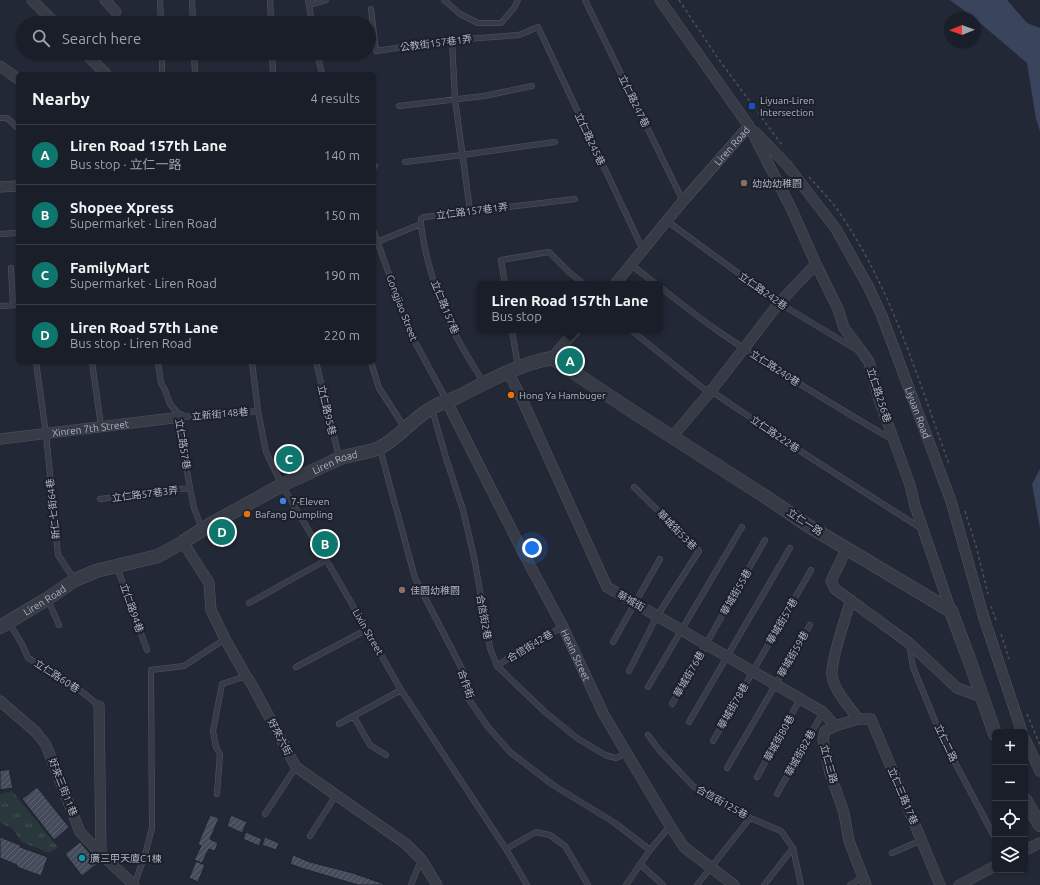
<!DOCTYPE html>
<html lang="en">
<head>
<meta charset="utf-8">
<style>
  :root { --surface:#1a1e28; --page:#272b34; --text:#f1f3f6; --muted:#9fa2a8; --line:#383c45; --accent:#0f766e }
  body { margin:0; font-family:Ubuntu,"Noto Sans TC",sans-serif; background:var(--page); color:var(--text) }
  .controls { position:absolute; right:12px; bottom:12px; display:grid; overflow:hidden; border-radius:6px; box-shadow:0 1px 3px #0004 }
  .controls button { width:36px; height:36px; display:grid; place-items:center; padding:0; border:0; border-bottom:1px solid var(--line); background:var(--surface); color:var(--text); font:20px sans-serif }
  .compass { position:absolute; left:944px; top:12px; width:36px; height:36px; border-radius:50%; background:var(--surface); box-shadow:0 1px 3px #0004; rotate:269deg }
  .you { position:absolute; left:532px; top:548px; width:14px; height:14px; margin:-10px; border:3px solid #fff; border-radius:50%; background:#1a73e8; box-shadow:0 0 0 6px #1a73e833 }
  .badge { display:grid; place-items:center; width:26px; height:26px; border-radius:50%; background:var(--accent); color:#fff; font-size:13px; font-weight:700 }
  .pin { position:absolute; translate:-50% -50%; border:2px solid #fff; box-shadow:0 1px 4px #0006 }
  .popup { position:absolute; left:477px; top:281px; width:186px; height:52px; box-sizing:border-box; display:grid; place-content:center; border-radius:6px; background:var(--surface); filter:drop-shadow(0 1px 3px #0005); font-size:13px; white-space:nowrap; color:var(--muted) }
  .popup b { font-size:15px; color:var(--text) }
  .popup::after { content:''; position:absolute; left:50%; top:100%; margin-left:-8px; border:8px solid transparent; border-top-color:var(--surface) }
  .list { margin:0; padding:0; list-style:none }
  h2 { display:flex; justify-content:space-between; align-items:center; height:52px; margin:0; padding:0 16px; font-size:17px }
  h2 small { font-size:13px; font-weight:400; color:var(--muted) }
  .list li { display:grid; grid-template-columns:26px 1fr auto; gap:12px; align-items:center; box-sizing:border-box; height:60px; padding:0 16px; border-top:1px solid var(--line) }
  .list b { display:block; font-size:15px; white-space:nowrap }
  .list p { margin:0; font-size:13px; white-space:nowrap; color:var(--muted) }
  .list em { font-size:13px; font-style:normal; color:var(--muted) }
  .icon { flex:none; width:22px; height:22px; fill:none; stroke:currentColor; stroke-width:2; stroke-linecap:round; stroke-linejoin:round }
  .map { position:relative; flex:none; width:1040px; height:885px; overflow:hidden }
  .search { position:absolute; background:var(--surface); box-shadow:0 1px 3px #0004; left:16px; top:16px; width:360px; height:44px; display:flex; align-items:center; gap:10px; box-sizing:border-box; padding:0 14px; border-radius:22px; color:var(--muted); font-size:15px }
  .panel { position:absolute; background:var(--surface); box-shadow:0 1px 3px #0004; left:16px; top:72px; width:360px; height:292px; border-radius:6px }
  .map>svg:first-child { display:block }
  .grass { fill:url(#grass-tufts) }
  .water { fill:#3a445d }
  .building { fill:url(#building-hatch); stroke:#1e222d }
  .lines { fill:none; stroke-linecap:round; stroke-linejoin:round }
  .service-casing { stroke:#515561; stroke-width:6 }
  .minor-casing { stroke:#515561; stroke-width:11 }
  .tertiary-casing { stroke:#515561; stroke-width:14 }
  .path { stroke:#475358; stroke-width:1.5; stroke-dasharray:3 3; stroke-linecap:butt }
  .service { stroke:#363b46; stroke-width:5 }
  .minor { stroke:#363b46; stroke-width:10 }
  .tertiary { stroke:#363b46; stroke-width:13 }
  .transit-dot { fill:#1a4fb4; stroke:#1c202b; stroke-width:1.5 }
  .education-dot { fill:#8d6e63; stroke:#1c202b; stroke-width:1.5 }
  .food-dot { fill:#e8710a; stroke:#1c202b; stroke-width:1.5 }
  .shop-dot { fill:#3f7fe0; stroke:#1c202b; stroke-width:1.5 }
  .culture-dot { fill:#0f9aa8; stroke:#1c202b; stroke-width:1.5 }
  .labels { text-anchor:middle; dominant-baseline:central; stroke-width:4; stroke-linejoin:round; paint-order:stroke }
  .street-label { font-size:10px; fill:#b1b5c3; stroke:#1c202b }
  .poi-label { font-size:10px; fill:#b1b5c3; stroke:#1c202b; text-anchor:start }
</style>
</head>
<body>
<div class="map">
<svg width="1040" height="885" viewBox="0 0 1040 885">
  <defs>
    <pattern id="grass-tufts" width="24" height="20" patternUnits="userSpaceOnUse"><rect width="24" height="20" fill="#29383b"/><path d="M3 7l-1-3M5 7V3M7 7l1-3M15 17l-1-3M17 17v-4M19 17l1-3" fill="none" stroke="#465356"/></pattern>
    <pattern id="building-hatch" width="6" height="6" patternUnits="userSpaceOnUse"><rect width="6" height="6" fill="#454b5a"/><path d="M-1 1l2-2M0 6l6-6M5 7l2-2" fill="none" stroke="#5d6370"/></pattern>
  </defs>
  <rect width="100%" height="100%" fill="#232836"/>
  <path class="grass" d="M 12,791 L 56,845 L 58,848 L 49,853 L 22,842 L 12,828 L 0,823 L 0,794 Z"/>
  <path class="water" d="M 950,0 L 1007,0 L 1027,23 L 1040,28 L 1040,131 L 1036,119 L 1027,63 L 974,18 Z
    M 1040,469 L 1040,529 L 1032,484 Z"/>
  <path class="building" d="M 9,769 L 13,788 L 0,790 L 0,771 Z
    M 37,787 L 69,827 L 54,840 L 22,799 Z
    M 210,815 L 219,818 L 210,839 L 218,843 L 215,851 L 209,849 L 202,863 L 194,860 L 201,846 L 198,844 Z
    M 231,815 L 247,822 L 242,833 L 227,826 Z
    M 246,832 L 262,839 L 259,846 L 243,839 Z
    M 0,837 L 20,845 L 20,847 L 48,857 L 41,876 L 17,867 L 17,865 L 0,858 Z
    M 265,837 L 279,843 L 276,850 L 262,845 Z
    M 80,842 L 98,863 L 82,876 L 65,854 Z
    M 293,855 L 310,862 L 353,873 L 384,884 L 383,885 L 358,885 L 304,869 L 290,864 Z
    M 196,861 L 205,865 L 198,882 L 189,878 Z"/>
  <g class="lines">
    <defs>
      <path id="service" d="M 160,0 L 161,23
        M 192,0 L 193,23
        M 270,0 L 271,23
        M 308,0 L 312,23
        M 444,0 L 460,14 L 478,23 L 501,23 L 514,8 L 518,0
        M 585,0 L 683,201
        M 309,5 L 326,0
        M 371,9 L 376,51 L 452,40 L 519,35 L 538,27 L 643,250
        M 452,40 L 455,99 L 470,211
        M 162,53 L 162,74
        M 194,53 L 195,74
        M 272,53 L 273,74
        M 317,53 L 322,74
        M 317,55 L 330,53
        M 399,106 L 484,96 L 532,86
        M 0,118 L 7,118 L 18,128
        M 405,162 L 462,155 L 555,142
        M 374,166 L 375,166
        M 667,221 L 779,303 L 857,350
        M 421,224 C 425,261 438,298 454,332 C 462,349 474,366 483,382
        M 374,232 L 410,333 L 447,401
        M 0,234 L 18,233
        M 377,242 L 421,224 L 421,219 L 424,217 L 575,199
        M 630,264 L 656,284
        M 11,268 L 13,305
        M 505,284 L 501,260 L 549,252 L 569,272 L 584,284
        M 660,287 C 679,302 698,317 718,331 C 775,370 833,405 893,440
        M 0,306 L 18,305
        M 512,330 L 518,367
        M 631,330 L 704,389 L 711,391 L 811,458 L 922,529
        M 36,362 L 46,434 L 58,555 L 74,579
        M 92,362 L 101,426
        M 158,362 L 161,383 L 165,390 L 170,404 L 181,417 L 180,432 L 190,488 L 194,508 L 202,529
        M 252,362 L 258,411 L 266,452 L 283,487 L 341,585 L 401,690 L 506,849 L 527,885
        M 316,362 L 339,457
        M 371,362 L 379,388 L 405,428
        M 432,409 L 446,458 L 463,510 L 474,557 L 490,648 L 497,666 L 545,712 L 577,738 L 605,755 L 616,758 L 627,753
        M 181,417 L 258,411
        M 380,449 L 415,578 L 463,671 L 468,698 L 488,727 L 510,752 L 553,785 L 615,823 L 650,850
        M 100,499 L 190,488
        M 117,567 L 147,650
        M 48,600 L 59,625
        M 249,603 L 326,560
        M 9,623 L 22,644 L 28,658 C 53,671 78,687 99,706
        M 613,642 L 660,559
        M 909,644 L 913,667 L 942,738 L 995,838
        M 497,666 L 526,646 L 563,627
        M 296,667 L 366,630
        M 629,671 L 657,616 L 699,551 L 634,487
        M 648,687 L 742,527
        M 672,704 L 765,540
        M 354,717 L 370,745 L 386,755
        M 689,722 L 790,548
        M 339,724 L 401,690
        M 648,735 L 660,751 L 693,786 L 734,811 L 781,831 L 793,848 L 801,885
        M 713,741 L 811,570
        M 727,768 L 810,625
        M 757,777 L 800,699
        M 217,794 L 220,754 L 216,747 L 213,731 L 222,684 L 246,676
        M 777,794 L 823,712
        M 265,814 L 296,767
        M 310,836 L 336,795
        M 506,849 L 536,832 L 550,835 L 565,846 L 588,885
        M 892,853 L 922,840
        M 640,864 L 663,885
        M 134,885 L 145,855 L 152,828 L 151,670 L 184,666 L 225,639
        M 411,885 L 421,860
        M 626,885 L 650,850 L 670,826
        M 697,885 L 750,818
        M 764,885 L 793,848
        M 850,885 L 862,878"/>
      <g id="minor">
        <path d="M 32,0 L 55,23"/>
        <path d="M 105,0 L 116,12"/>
        <path d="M 660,0 L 749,126 L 792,210 L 816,264 L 838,309 L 844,328 L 860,349 L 869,362 L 879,399 L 910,485 L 915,506 L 951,611"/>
        <path d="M 85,53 L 106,74"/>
        <path d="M 0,66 L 18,79"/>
        <path id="s1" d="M 755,132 L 787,165 L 836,229 L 868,286 L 882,316 L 951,501 L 984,618 L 1022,732"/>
        <path d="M 0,187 L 18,186"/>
        <path id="s2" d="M 615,284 L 683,201 L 749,126"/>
        <path d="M 552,358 L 576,330"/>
        <path d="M 508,372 L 521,397 L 607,587 L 823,712 L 835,726"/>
        <path id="s3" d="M 447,402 L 526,558 L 563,627 L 604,715 L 670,826 L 684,847 L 734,885"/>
        <path d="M 672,437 L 711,391 L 779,303 L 816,264"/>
        <path id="s4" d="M 0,439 L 181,417"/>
        <path d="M 183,542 L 209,583 L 211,610 L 225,639 L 246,676 L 251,683 L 296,767 L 406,844 L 421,859 L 437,885"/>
        <path d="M 847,548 L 831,581 L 835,589 L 909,643 L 957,688 L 982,697"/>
        <path d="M 851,600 C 846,616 830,662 832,676 C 835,692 849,706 858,719 L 835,726 L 825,731 L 823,740 L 830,773 L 844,813 L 849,841 L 866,885"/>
        <path d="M 0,701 L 36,732 L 46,745 L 80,832 L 101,854 L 134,885"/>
        <path d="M 99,706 L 101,854"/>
        <path d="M 858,719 L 871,719 L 940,885"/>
        <path d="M 1025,739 L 1040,771"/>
        <path d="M 1025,850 L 1040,843"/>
        <path d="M 959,885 L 995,866"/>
      </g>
      <g id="tertiary">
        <path id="s5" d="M 0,627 L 47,599 L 75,580 L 96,571 L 158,556 L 183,542 L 211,524 L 282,485 L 332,462 C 346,453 365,455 381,447 C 400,437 413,418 432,408 C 439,403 449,401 457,397 C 487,382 518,364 552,358 L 635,413 L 769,499 L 807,525 L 951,611 L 969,659 L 995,734"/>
        <path d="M 1025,800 L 1040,825"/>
      </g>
    </defs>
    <use href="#service" class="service-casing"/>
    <use href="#minor" class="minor-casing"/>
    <use href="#tertiary" class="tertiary-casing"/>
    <path class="path" d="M 679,0 L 717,57 L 782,145
      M 809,177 C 818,187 829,198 837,209 C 891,286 917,377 949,464
      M 965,511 L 976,546 L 988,594
      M 991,606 L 997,623
      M 1001,634 L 1009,659
      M 1027,714 L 1040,745"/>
    <use href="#service" class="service"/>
    <use href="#minor" class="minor"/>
    <use href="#tertiary" class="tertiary"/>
  </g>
  <rect class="transit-dot" x="748" y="102" width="8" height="8" rx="2"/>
  <g class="education-dot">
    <circle cx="744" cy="183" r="4"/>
    <circle cx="402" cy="590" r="4"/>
  </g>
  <g class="food-dot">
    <circle cx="511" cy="395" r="4"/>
    <circle cx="247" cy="514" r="4"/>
  </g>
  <circle class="shop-dot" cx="283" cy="501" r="4"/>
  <circle class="culture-dot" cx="82" cy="858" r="4"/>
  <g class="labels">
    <g class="street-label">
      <text transform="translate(436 43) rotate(-7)">公教街157巷1弄</text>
      <text transform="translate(634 101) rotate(64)">立仁路247巷</text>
      <text transform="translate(590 139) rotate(65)">立仁路245巷</text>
      <text stroke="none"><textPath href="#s2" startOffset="181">Liren Road</textPath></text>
      <text transform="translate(472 211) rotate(-7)">立仁路157巷1弄</text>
      <text transform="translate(763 291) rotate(35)">立仁路242巷</text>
      <text transform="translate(445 307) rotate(68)">立仁路157巷</text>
      <text transform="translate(402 308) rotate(69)">Gongjiao Street</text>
      <text transform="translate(775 368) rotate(33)">立仁路240巷</text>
      <text transform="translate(879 395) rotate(72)">立仁路256巷</text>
      <text transform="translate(327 410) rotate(77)">立仁路95巷</text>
      <text stroke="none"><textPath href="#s1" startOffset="328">Liyuan Road</textPath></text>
      <text transform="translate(220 414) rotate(-5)">立新街148巷</text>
      <text stroke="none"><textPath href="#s4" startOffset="91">Xinren 7th Street</textPath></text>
      <text transform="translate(775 434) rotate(34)">立仁路222巷</text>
      <text transform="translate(183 444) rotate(81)">立仁路57巷</text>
      <text stroke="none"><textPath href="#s5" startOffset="376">Liren Road</textPath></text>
      <text transform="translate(145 494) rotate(-7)">立仁路57巷3弄</text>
      <text transform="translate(53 509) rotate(-96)">新仁七街64巷</text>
      <text transform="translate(805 522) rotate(33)">立仁一路</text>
      <text transform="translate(677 530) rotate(45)">華城街53巷</text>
      <text transform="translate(736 592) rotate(-60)">華城街55巷</text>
      <text stroke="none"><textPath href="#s5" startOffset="52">Liren Road</textPath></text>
      <text transform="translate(631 601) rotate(30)">華城街</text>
      <text transform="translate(132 608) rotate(71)">立仁路94巷</text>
      <text transform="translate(484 617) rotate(80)">合信街2巷</text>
      <text transform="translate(782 621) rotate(-60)">華城街57巷</text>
      <text transform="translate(368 632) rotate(60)">Lixin Street</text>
      <text transform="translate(530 646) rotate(-31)">合信街42巷</text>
      <text transform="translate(793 654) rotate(-60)">華城街59巷</text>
      <text stroke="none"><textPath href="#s3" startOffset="284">Hexin Street</textPath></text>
      <text transform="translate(689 674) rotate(-60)">華城街76巷</text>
      <text transform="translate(57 676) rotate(33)">立仁路60巷</text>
      <text transform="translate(466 684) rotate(71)">合作街</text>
      <text transform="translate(733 706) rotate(-60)">華城街78巷</text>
      <text transform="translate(280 737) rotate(62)">好來六街</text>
      <text transform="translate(779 738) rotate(-61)">華城街80巷</text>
      <text transform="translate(946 743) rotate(65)">立仁二路</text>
      <text transform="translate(800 753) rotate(-61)">華城街82巷</text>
      <text transform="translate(829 764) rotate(75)">立仁三路</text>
      <text transform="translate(63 787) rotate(69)">好來三街11巷</text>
      <text transform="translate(903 796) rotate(67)">立仁三路17巷</text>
      <text transform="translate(722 802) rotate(29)">合信街125巷</text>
    </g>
    <g class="poi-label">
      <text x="760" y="100">Liyuan-Liren<tspan x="760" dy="12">Intersection</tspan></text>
      <text x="752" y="183">幼幼幼稚園</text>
      <text x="519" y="395">Hong Ya Hambuger</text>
      <text x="291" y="501">7-Eleven</text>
      <text x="255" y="514">Bafang Dumpling</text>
      <text x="410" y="590">佳園幼稚園</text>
      <text x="90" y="858">廣三甲天廈C1棟</text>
    </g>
  </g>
</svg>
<div class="controls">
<button>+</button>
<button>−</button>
<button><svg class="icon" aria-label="locate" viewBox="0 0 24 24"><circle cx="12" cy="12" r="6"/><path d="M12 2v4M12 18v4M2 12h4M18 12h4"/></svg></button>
<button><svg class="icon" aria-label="layers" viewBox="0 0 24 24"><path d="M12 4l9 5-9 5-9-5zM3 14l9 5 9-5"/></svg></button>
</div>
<svg class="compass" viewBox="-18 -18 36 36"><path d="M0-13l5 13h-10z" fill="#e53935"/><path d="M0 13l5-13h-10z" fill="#9fa2a8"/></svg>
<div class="you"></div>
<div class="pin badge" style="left:570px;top:361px">A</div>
<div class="popup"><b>Liren Road 157th Lane</b>Bus stop</div>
<div class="pin badge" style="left:325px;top:544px">B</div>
<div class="pin badge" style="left:289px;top:459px">C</div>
<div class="pin badge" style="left:222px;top:532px">D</div>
<div class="search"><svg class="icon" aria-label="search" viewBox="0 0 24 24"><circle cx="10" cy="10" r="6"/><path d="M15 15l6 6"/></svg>Search here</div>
<section class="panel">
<h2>Nearby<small>4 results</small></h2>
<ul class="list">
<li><span class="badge">A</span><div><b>Liren Road 157th Lane</b><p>Bus stop · 立仁一路</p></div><em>140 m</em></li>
<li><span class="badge">B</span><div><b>Shopee Xpress</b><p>Supermarket · Liren Road</p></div><em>150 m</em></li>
<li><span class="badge">C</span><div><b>FamilyMart</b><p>Supermarket · Liren Road</p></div><em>190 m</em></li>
<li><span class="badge">D</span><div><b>Liren Road 57th Lane</b><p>Bus stop · Liren Road</p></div><em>220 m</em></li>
</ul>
</section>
</div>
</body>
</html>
